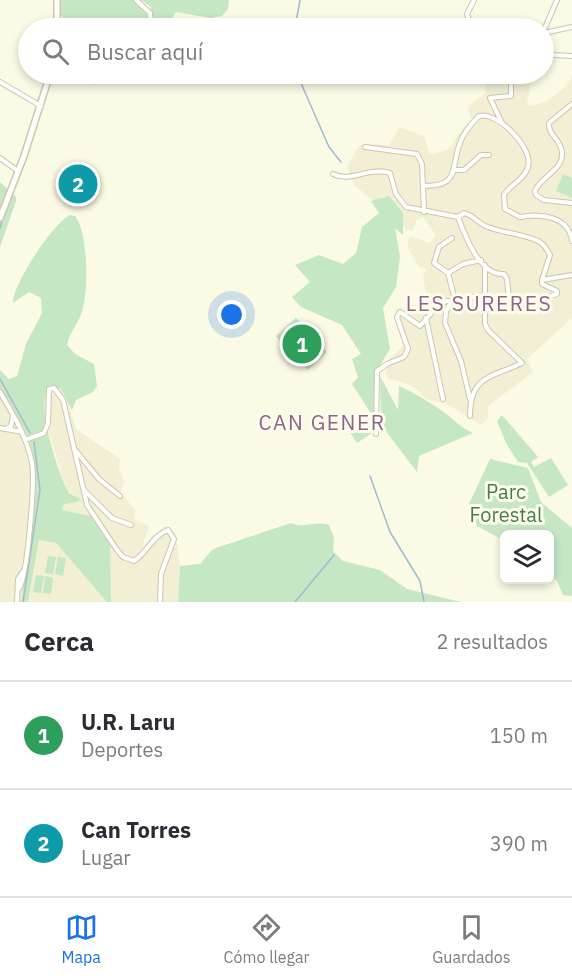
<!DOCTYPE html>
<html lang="es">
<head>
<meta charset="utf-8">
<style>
	:root { --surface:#fff; --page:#f2f2f3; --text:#2b2b33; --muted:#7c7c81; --line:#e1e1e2; --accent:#1a73e8 }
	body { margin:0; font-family:"IBM Plex Sans",sans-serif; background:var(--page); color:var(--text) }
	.controls { position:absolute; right:18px; bottom:18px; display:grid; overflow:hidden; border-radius:9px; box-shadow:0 3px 9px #0003 }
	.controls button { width:54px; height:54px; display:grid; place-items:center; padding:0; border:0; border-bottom:2px solid var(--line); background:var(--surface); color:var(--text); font:30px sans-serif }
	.you { position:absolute; left:232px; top:315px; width:21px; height:21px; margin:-15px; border:4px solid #fff; border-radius:50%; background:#1a73e8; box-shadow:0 0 0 9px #1a73e833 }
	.badge { display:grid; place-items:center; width:39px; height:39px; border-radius:50%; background:var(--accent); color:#fff; font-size:20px; font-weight:700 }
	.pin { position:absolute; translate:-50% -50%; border:3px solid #fff; box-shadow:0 2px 6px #0006 }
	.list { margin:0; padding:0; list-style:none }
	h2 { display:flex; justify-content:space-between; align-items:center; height:78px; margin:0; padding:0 24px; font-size:26px }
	h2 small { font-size:20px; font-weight:400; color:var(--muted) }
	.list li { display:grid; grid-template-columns:39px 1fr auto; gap:18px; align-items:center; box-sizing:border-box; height:108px; padding:0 24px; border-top:2px solid var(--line) }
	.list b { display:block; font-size:22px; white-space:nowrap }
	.list p { margin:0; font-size:20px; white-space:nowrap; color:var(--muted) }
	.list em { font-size:20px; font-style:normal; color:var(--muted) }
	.icon { flex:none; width:33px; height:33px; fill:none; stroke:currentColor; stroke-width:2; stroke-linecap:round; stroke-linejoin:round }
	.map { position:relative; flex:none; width:572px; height:602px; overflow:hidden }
	.search { position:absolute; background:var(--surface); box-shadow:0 3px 9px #0003; left:18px; right:18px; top:18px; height:66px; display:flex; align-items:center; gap:15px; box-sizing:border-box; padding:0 21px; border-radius:33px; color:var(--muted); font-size:22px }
	.sheet { height:294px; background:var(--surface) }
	nav { display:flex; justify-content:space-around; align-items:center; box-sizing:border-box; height:84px; border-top:2px solid var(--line); background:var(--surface); font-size:16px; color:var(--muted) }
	nav a { display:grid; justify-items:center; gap:3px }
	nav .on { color:var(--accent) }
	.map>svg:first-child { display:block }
	.residential { fill:#f2efd4 }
	.green { fill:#c5e7c4 }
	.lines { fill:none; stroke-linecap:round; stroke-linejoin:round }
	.stream { stroke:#a2b9d4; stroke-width:1.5 }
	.street-casing { stroke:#ccc6ac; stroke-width:6 }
	.secondary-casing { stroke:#cec7aa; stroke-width:8 }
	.street { stroke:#fff; stroke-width:4 }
	.secondary { stroke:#fff; stroke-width:5 }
	.labels { text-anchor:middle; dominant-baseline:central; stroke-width:6; stroke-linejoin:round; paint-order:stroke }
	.park-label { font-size:20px; fill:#487c4c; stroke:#fefdeb }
	.neighbourhood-label { font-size:21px; letter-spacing:1.5px; fill:#8e648c; stroke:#fefdeb }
</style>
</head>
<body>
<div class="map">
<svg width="572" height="602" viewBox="0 0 572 602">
	<rect width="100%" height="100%" fill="#fbfae5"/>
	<path class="residential" d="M489,74H532L527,104L530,106L548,101L566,86L572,77V318L527,359L533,372L488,406V418L481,425L447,404L426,399L417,389L403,382L389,379L386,374L389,359L404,345L395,318L396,309L405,310L420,302L426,293L423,276L427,269L419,267L408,249V240L410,236L430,243L436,235L423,217L417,220L413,230H406L402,223L354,185L347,167L359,146L364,144L389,145L400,127L424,136L429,153L435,154L449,149L462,129L472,120L468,110L470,105L486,93L485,83Z
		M52,385L61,389L66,397L76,429L120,459L119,470L124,481L121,493L135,510L134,519L149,526L142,547L164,526L170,528L176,535L180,566L178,602H111L110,544L91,516L62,510L64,504L81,499L66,490L46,422L44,395Z
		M0,388L27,434L33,453V501L21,602H0Z
		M39,540L56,543L107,602H28Z"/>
	<path class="green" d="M59,0H134L150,12L151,7L141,0H229L228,9L222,16L211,18L176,12L166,28H68L61,15Z
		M90,74H121L95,85Z
		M563,174L572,178V198L556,191Z
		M0,182L16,197V201L0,247Z
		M389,196L403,213V235L395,228L400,257L396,287L383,308L390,349C373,374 373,389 374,418L352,384L358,377L352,359L361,354L342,325L301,307L292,297L310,282L295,265L319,255L343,264L356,253L362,227L379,213L371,201Z
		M70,215L75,216C88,232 89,291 82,311C79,323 69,333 67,345L75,354L94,364L97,386L93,392L76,400L72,410L61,389L50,386C34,401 57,466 65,486L69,493L81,499L77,502L64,504L62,510L91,516L110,544L111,602H107L56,543L39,540L28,602H21L33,501V453L27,434L0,388V370L9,379L17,376L26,344L42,313L41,298L29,292L13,303C12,285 54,222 70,215Z
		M296,318L327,352L308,370L276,336Z
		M380,376L398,410L399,386C415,393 431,403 445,413C456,421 461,428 473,433L419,456L417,472L381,425Z
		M502,415L538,457L531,462L534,467L551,458L568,485L549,497L527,463L518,462L506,443L497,421Z
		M361,418L372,433L357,443L347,428Z
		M490,459L528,468L541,502L572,528V596L563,595L557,581L550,576V534H504V538L501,539L477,526L469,504Z
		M291,523C305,529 315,520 329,525L334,538L333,551L343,561L380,570L407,589L461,602H178L180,566L200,564L213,549Z
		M48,556L56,557L53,574L45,573Z
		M58,557L66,558L63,576L55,574Z
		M36,575L44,576L41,593L33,592Z
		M45,576L53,578L51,594L43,593Z"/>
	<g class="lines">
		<path class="stream" d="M54,28V20
			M295,28L300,0
			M297,74L329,147L341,162
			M0,228L3,217
			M0,379L30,433
			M370,476L390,532L420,581L424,602
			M23,602L40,490L34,442
			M295,602L334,555"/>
		<defs>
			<path id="street" d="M136,0L150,13L151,28
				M474,0L467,14L470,23H502L522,28
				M544,30L557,0
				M544,33L572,27
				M544,46L554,55L572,56
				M0,82L41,106
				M572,104L549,123C548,134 558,138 561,148C568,169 541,175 535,191L536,195L544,200L572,203
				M502,123L490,98L511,96V74
				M365,147L417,154L422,164L424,212
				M0,158L18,171
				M455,170H464L481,155H489
				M333,174C351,183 366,167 390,173L396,194L406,207L458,217L464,213C474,215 478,224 488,227C503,233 524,234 538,241C544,244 547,249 550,255L542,280L572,275
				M423,186C461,186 450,169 460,143C463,133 472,123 479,116C497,111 534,148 528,167C525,179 510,185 504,195L505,209L520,217C540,213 569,216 572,241
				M458,217C465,236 480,276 504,274L507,279L509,300L534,302L557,294V291L542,284V280
				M452,238L439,247L434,263L448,273L455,300
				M448,273L463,264L481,260
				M451,301L446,312L445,323L461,361L470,399
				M426,318L443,399
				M0,392C13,414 27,437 32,463C35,481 28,578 18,590
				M470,416C470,376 490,378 522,363L488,330L485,324V265
				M0,428L22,432
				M6,429L11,426L13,415
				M376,434L377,371L387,364L404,357L408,349L397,317L400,312L420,326L441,302L485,295
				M25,440L44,433L48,423L49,389L54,388L63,400L87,505L117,550L123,557L134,561C148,552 152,536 168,530L174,539L161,574L160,602
				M76,451L99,479L120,496
				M84,490L112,518L131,525
				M17,602L18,579L24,570"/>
			<path id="secondary" d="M57,28V0
				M0,218L24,156L50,74"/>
		</defs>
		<use href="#street" class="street-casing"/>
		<use href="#secondary" class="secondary-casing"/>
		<use href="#street" class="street"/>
		<use href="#secondary" class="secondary"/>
	</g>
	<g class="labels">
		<g class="park-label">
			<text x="506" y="491">Parc<tspan x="506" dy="23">Forestal</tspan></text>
		</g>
		<g class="neighbourhood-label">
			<text x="479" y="303">LES SURERES</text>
			<text x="322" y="422">CAN GENER</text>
		</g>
	</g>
</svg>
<div class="controls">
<button><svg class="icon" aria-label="layers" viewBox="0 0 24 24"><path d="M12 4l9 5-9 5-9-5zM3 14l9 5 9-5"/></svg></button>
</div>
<div class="you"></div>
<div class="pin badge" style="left:302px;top:344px;background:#2e9e5b">1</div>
<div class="pin badge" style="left:78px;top:184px;background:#0f9aa8">2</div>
<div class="search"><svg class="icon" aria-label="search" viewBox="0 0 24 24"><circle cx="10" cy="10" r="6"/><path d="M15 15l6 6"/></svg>Buscar aquí</div>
</div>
<section class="sheet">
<h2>Cerca<small>2 resultados</small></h2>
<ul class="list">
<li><span class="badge" style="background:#2e9e5b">1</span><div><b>U.R. Laru</b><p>Deportes</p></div><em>150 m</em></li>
<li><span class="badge" style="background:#0f9aa8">2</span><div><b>Can Torres</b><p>Lugar</p></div><em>390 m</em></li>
</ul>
</section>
<nav>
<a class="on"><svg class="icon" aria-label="map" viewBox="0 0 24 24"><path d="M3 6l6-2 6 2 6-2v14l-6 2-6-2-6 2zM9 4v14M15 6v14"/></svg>Mapa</a>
<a><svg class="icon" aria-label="directions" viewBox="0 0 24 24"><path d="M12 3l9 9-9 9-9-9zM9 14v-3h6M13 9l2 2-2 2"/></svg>Cómo llegar</a>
<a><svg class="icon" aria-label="saved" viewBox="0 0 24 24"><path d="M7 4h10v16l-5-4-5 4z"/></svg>Guardados</a>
</nav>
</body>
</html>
